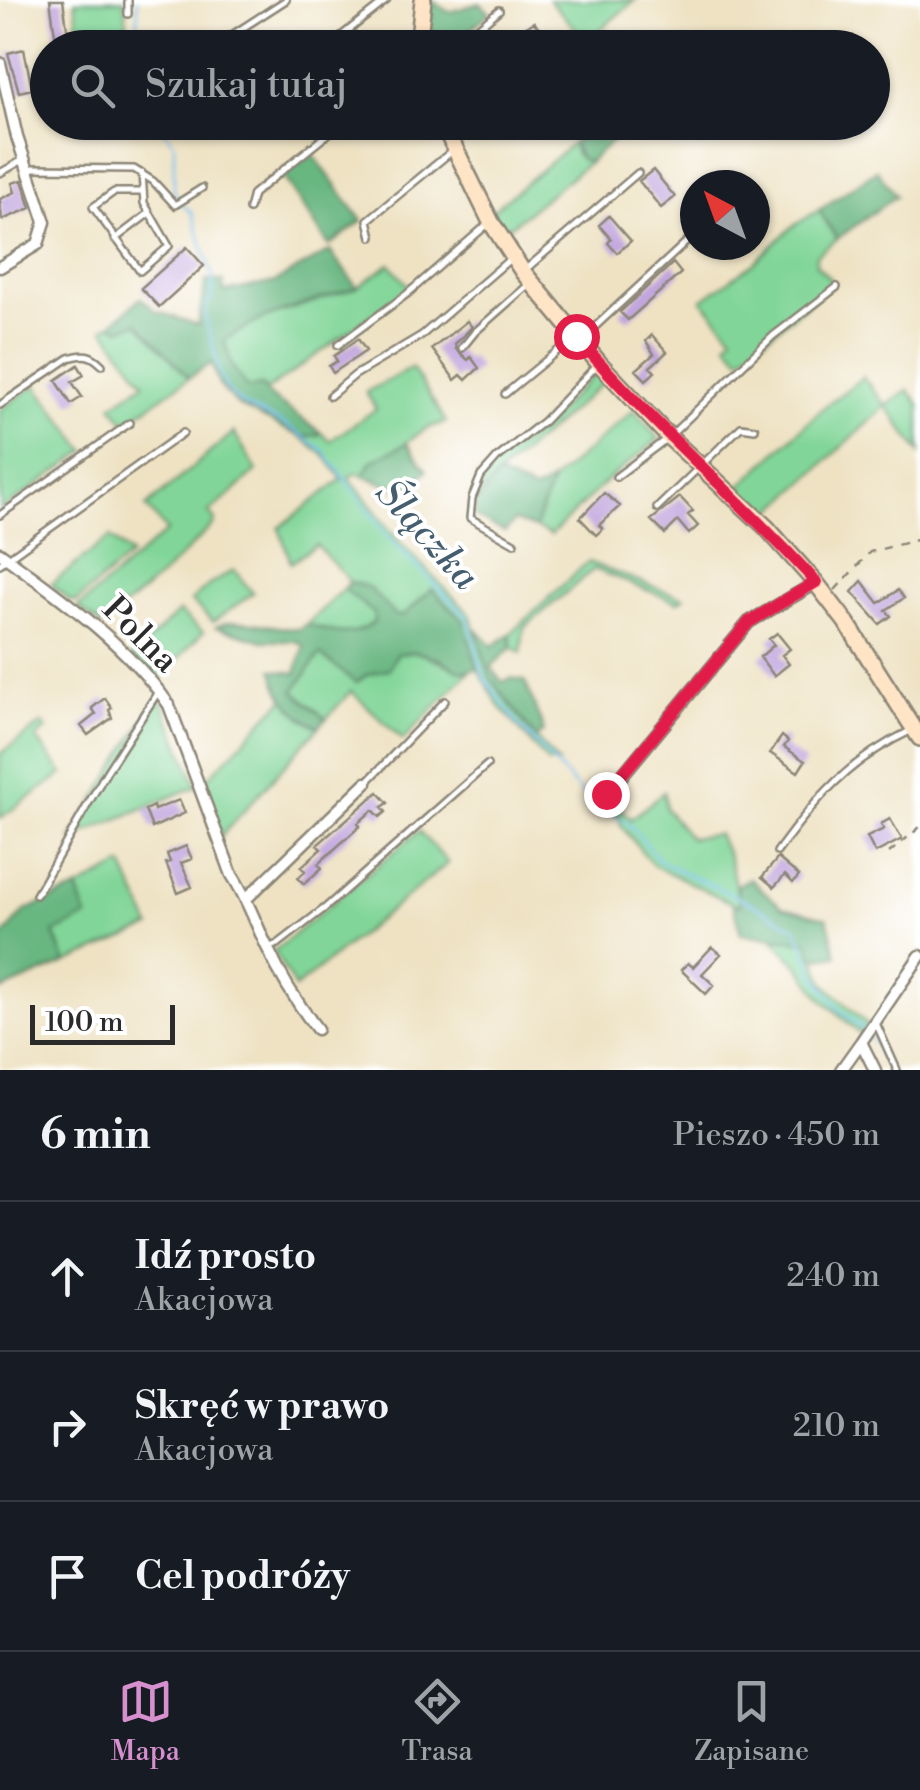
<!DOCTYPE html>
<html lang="pl">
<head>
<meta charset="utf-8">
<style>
	:root { --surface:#171b24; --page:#242831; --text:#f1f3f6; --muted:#9ea1a6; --line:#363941; --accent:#d690ce }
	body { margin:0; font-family:"Libre Bodoni",serif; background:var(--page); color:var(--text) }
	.compass { position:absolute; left:680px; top:170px; width:90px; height:90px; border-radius:50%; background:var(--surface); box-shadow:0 2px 8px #0004; rotate:319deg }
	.scale { position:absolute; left:30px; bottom:25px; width:145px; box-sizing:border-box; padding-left:10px; border:5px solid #2b2b2b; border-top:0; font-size:28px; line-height:35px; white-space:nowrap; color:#2b2b2b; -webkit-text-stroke:8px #fff; paint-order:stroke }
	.stop { position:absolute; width:30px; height:30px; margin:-22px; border:8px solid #e11d48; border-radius:50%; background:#fff }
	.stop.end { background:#e11d48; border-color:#fff; box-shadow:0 2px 10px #0008 }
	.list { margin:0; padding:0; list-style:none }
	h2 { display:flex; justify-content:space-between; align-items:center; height:130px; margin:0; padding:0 40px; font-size:42px }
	h2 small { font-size:32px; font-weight:400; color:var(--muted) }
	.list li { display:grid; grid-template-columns:65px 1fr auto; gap:30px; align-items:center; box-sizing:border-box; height:150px; padding:0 40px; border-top:2px solid var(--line) }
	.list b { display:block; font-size:38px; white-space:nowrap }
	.list p { margin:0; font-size:32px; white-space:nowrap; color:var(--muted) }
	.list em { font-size:32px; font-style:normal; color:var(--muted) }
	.icon { flex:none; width:55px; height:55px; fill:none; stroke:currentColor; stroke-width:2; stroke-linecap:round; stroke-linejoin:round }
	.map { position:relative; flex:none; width:920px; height:1070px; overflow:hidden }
	.search { position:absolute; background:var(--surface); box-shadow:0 2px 8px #0004; left:30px; right:30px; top:30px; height:110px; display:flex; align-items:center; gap:25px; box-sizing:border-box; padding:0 35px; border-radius:55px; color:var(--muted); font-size:38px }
	.sheet { height:580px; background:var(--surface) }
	nav { display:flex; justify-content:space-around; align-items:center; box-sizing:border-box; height:140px; border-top:2px solid var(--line); background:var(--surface); font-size:28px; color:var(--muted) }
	nav a { display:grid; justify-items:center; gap:5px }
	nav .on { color:var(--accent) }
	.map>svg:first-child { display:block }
	.green { fill:#81d598; stroke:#568062; stroke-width:2.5 }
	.forest { fill:#68b680; stroke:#4a7056; stroke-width:2.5 }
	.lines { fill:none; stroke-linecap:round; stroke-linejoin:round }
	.stream { stroke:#73beec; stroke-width:2.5 }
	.building { fill:#c1a5de }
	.lane-casing { stroke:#8c8677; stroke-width:10 }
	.street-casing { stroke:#8c8677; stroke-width:15 }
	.secondary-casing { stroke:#8c8677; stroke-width:20 }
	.path { stroke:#8c8677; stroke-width:2.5; stroke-dasharray:8 8; stroke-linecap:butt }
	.lane { stroke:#fff; stroke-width:5 }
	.street { stroke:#fff; stroke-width:10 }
	.secondary { stroke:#ffe4c6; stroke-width:15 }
	.route { stroke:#e11d48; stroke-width:12 }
	.labels { text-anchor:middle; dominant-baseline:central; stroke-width:8; stroke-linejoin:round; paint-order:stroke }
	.street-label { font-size:35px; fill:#2b2b2b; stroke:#fff }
	.water-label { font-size:38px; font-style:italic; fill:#445e6f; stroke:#fff }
</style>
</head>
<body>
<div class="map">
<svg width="920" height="1070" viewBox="0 0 920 1070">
	<rect width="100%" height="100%" fill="#fff"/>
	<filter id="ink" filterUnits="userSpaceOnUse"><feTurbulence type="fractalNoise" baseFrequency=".01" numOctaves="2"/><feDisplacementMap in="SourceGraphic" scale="20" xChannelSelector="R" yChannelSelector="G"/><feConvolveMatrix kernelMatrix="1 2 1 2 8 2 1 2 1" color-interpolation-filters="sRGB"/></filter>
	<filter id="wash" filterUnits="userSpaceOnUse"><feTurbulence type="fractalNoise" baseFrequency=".0048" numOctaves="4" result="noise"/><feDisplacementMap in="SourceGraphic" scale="40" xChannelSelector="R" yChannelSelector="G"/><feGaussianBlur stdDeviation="2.25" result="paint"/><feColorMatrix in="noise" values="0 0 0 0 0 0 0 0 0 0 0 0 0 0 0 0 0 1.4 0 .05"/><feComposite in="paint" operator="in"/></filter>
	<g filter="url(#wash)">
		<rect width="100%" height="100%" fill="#eee2c3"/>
		<path class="green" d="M75,0H124L130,47H80Z
			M549,0H635L587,41Z
			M573,143L575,153L589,162L503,232L492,211Z
			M819,210L837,239L816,255V264L834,283L741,358L727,343L733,336L702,300L755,262L792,227Z
			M390,264L410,288L266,391L262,386L248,389L232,366L224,340L264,318L357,287Z
			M138,323L189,378L125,423L112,405L145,383L104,329L111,324L120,329Z
			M412,368L446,422L427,428L390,454L372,461L363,476L357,473L349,477L396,538L470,614L490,678L527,728L558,763H548L498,704L478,669L463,620L432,589L403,616H395L368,587L350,582L316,545L291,563L279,528L342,479L326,457L301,437L318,435L319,431L330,441L376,409L366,392Z
			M598,370L606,380L498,475L475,504L488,471L546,423Z
			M863,377L886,406L908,390L920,405V453L886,406L764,519L735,491L823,408Z
			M36,385L86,451L0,511V410Z
			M634,410L659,439L605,482L551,535L535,528L552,481Z
			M234,432L257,471L209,513L215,520L214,524L160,577L105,623L101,625L78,608L167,531L146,507Z
			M110,537L131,555L76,602L70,601L51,584Z
			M588,562L684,598L677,602L594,569L524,628L521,653L512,647L510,634Z
			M234,570L253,593L213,622L191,601L209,585Z
			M343,589L374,613V622C353,640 330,632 307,624Z
			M179,612L203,632L161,677L153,679L131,657Z
			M416,652C433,657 455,671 469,672L403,740L351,691L326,719L294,691L320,654C341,674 360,677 388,669L397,654Z
			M286,697L304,720L319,727L221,836L203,783Z
			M162,701L197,786L72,838L155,702Z
			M42,724L47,729L36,738L63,774L0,818V754Z
			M664,792L666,809L690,838L718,834L729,858L740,907L653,865L622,827L611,797L631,819Z
			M419,831L448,863L295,988L274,951Z
			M123,865L151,927L66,963L54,932L87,917L77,889Z
			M784,937L809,942L824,983L868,1025L860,1034L821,998L800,967L774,940Z"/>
		<path class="forest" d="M431,0L449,12L480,3L490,13L448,47H429Z
			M598,123H632L589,162L580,159L573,143Z
			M313,154L362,221L329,246L282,175Z
			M877,170L896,196L837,239L819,210Z
			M330,251L357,287L264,318L224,340L232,366L247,388L262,386L270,396L319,431L318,435L301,437L239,406L220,386L211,363L189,378L138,323L120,329L111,324L141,298L156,311L198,325L206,281H223L224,292L275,282Z
			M407,443L427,471L416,480L419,488L415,495L363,476L372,461Z
			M498,475L534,491L552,481L535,528L514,521L505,532L475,517V504Z
			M350,582L368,587L395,615L403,616L432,589L463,620L478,669L460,671L440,659L416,652L397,654L389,669L367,675L356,683L320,654L294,691L326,719L319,727C296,717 277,695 273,670L296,673L304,646L296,641H263L216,627C237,614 275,630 300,629L306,624C330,632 353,640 374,622V613L343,589Z
			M475,627L493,646L510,634L512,647L491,667L502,682L513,678L525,681L544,731L536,738L490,678Z
			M750,879L782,907L827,918L837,956L813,958L808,942L741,934L733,905L740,906L737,885Z
			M77,889L87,917L54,933L66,963L0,991V940L26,910Z"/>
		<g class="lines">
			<path class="stream" d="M137,0L139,48
				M157,122L174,143V190L179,200
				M182,204L192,213L213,277L211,297L204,312L221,378L230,394L247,407L286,425L323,450L388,537L468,618L484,677L516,722L591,803L628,823L661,862L753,904L797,929L814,973L837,1007L863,1029
				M871,1037L889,1070"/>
		</g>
		<g id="blocks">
			<path class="building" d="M50,0H63L70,48H57Z
				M534,22L543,34L533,48H504L516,37L514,35Z
				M24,49L32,89L19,92L8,53Z
				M653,170L675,197L661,208L639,181Z
				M22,180L31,208L2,220L0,199L15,192L12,183Z
				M609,216L631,241L617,253L608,243L611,239L599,225Z
				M187,247L204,266L159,307L141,288Z
				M673,263L681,273L628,320L620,312Z
				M467,321L472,327L455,344L456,349L468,360L471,357L479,368L466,380L461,375L455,380L432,349Z
				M652,335L667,352L650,367L655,372L646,380L636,370L654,354L646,341Z
				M358,339L366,351L333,373L329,366L337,361L334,356Z
				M78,365L84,375L72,382L82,397L71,404L56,380Z
				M604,493L620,506L599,525L603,529L596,535L580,518Z
				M680,497L693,511L688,515L698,526L689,534L678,521L665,534L651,520Z
				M862,581L879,603L898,590L904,598L886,610L891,616L880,624L852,592Z
				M777,633L790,649L782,655L789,664L774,676L760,657L774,645L769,639Z
				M105,698L112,708L109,710L112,718L88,735L81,726L96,714L92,708Z
				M782,736L788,741L784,747L805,761L798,772L770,753Z
				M378,792L388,803L382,807L386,812L380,817L373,810L358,823L360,826L318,864L322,868L304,884L298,878L305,871L301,867L321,849L317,845Z
				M179,800L185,813L152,828L145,810L153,806L154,810Z
				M890,819L902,839L875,853L867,837L884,829L881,824Z
				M186,846L192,859L181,863L192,887L178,893L166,863L170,862L167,854Z
				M778,858L799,876L793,883L785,875L774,887L762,877Z
				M712,947L721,954L702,974L714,985L706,994L681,970L688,963L693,967Z"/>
		</g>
	</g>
	<g filter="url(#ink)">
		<use href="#blocks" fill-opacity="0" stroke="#8c8677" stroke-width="2.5"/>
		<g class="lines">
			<defs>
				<path id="lane" d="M128,0V14
					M196,48L221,42L286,0
					M326,48L387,0
					M454,48L499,10
					M30,168L134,169L153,181L175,205L202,188
					M0,173L23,160
					M142,192H114L93,207L140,271L169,246L144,203L142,173
					M249,209L253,194L343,122
					M372,237L368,220L452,151
					M115,239L148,214
					M526,269L638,173
					M584,337L695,234
					M338,345L407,294L488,224
					M462,348L475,332L528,285
					M505,394L572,339
					M330,396L355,375L422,335L510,259
					M0,405L69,358C84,353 91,354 102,365
					M616,477L669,437L773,336L837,287
					M657,508L741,427L755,429
					M0,515L130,423
					M514,543L470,518L472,498L481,476L497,458L544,421L598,364
					M0,564L183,433
					M367,782L445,701
					M777,852C816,798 849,760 910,731
					M36,895L107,771L158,692
					M267,948L278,944L325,908L487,765
					M876,1023L897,1070"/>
				<path id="street" d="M0,63L17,137L45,222L38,244L0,267
					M0,553C60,597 126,643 169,705L232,875C247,898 255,922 267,947C280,976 297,1003 317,1029
					M600,802L749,622L816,583
					M247,898L366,783
					M841,1070L861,1042
					M875,1070L861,1042L920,956"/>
				<path id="secondary" d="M418,48L423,0
					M442,122L491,222L523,272L599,363L669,437L766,527L816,583L846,622L920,738"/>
			</defs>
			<use href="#lane" class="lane-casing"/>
			<use href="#street" class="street-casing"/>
			<use href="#secondary" class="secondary-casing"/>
			<path class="path" d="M835,590L870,552L920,539
				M889,853L920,827"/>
			<use href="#lane" class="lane"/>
			<use href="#street" class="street"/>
			<use href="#secondary" class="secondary"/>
		</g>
	</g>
	<g class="lines" filter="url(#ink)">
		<path class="route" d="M576,336C651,424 739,498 816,582L749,622L606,794"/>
	</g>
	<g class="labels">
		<g class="street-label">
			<text transform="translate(140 635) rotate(45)">Polna</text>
		</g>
		<g class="water-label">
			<text transform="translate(427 535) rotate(48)">Ślączka</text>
		</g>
	</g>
</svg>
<svg class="compass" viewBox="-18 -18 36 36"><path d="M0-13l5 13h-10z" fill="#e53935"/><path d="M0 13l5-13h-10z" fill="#9ea1a6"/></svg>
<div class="scale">100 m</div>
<div class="stop" style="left:576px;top:336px"></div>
<div class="stop end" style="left:606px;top:794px"></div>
<div class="search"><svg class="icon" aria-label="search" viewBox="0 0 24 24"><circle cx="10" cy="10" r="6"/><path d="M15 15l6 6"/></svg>Szukaj tutaj</div>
</div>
<section class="sheet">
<h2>6 min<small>Pieszo · 450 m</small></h2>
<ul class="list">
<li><svg class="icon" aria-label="ahead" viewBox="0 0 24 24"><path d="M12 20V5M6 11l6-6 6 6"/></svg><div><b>Idź prosto</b><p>Akacjowa</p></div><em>240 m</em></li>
<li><svg class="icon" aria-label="right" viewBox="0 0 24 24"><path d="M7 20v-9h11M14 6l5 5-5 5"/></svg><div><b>Skręć w prawo</b><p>Akacjowa</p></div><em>210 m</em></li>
<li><svg class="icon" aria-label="arrive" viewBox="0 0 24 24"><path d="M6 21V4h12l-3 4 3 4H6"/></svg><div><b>Cel podróży</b></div></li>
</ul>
</section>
<nav>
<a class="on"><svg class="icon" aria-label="map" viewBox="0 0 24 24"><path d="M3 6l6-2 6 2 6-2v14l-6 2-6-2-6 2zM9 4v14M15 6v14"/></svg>Mapa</a>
<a><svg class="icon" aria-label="directions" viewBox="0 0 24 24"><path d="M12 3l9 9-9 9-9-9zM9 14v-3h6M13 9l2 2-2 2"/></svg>Trasa</a>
<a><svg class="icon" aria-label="saved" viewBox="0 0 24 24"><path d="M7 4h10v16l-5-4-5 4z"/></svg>Zapisane</a>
</nav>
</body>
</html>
